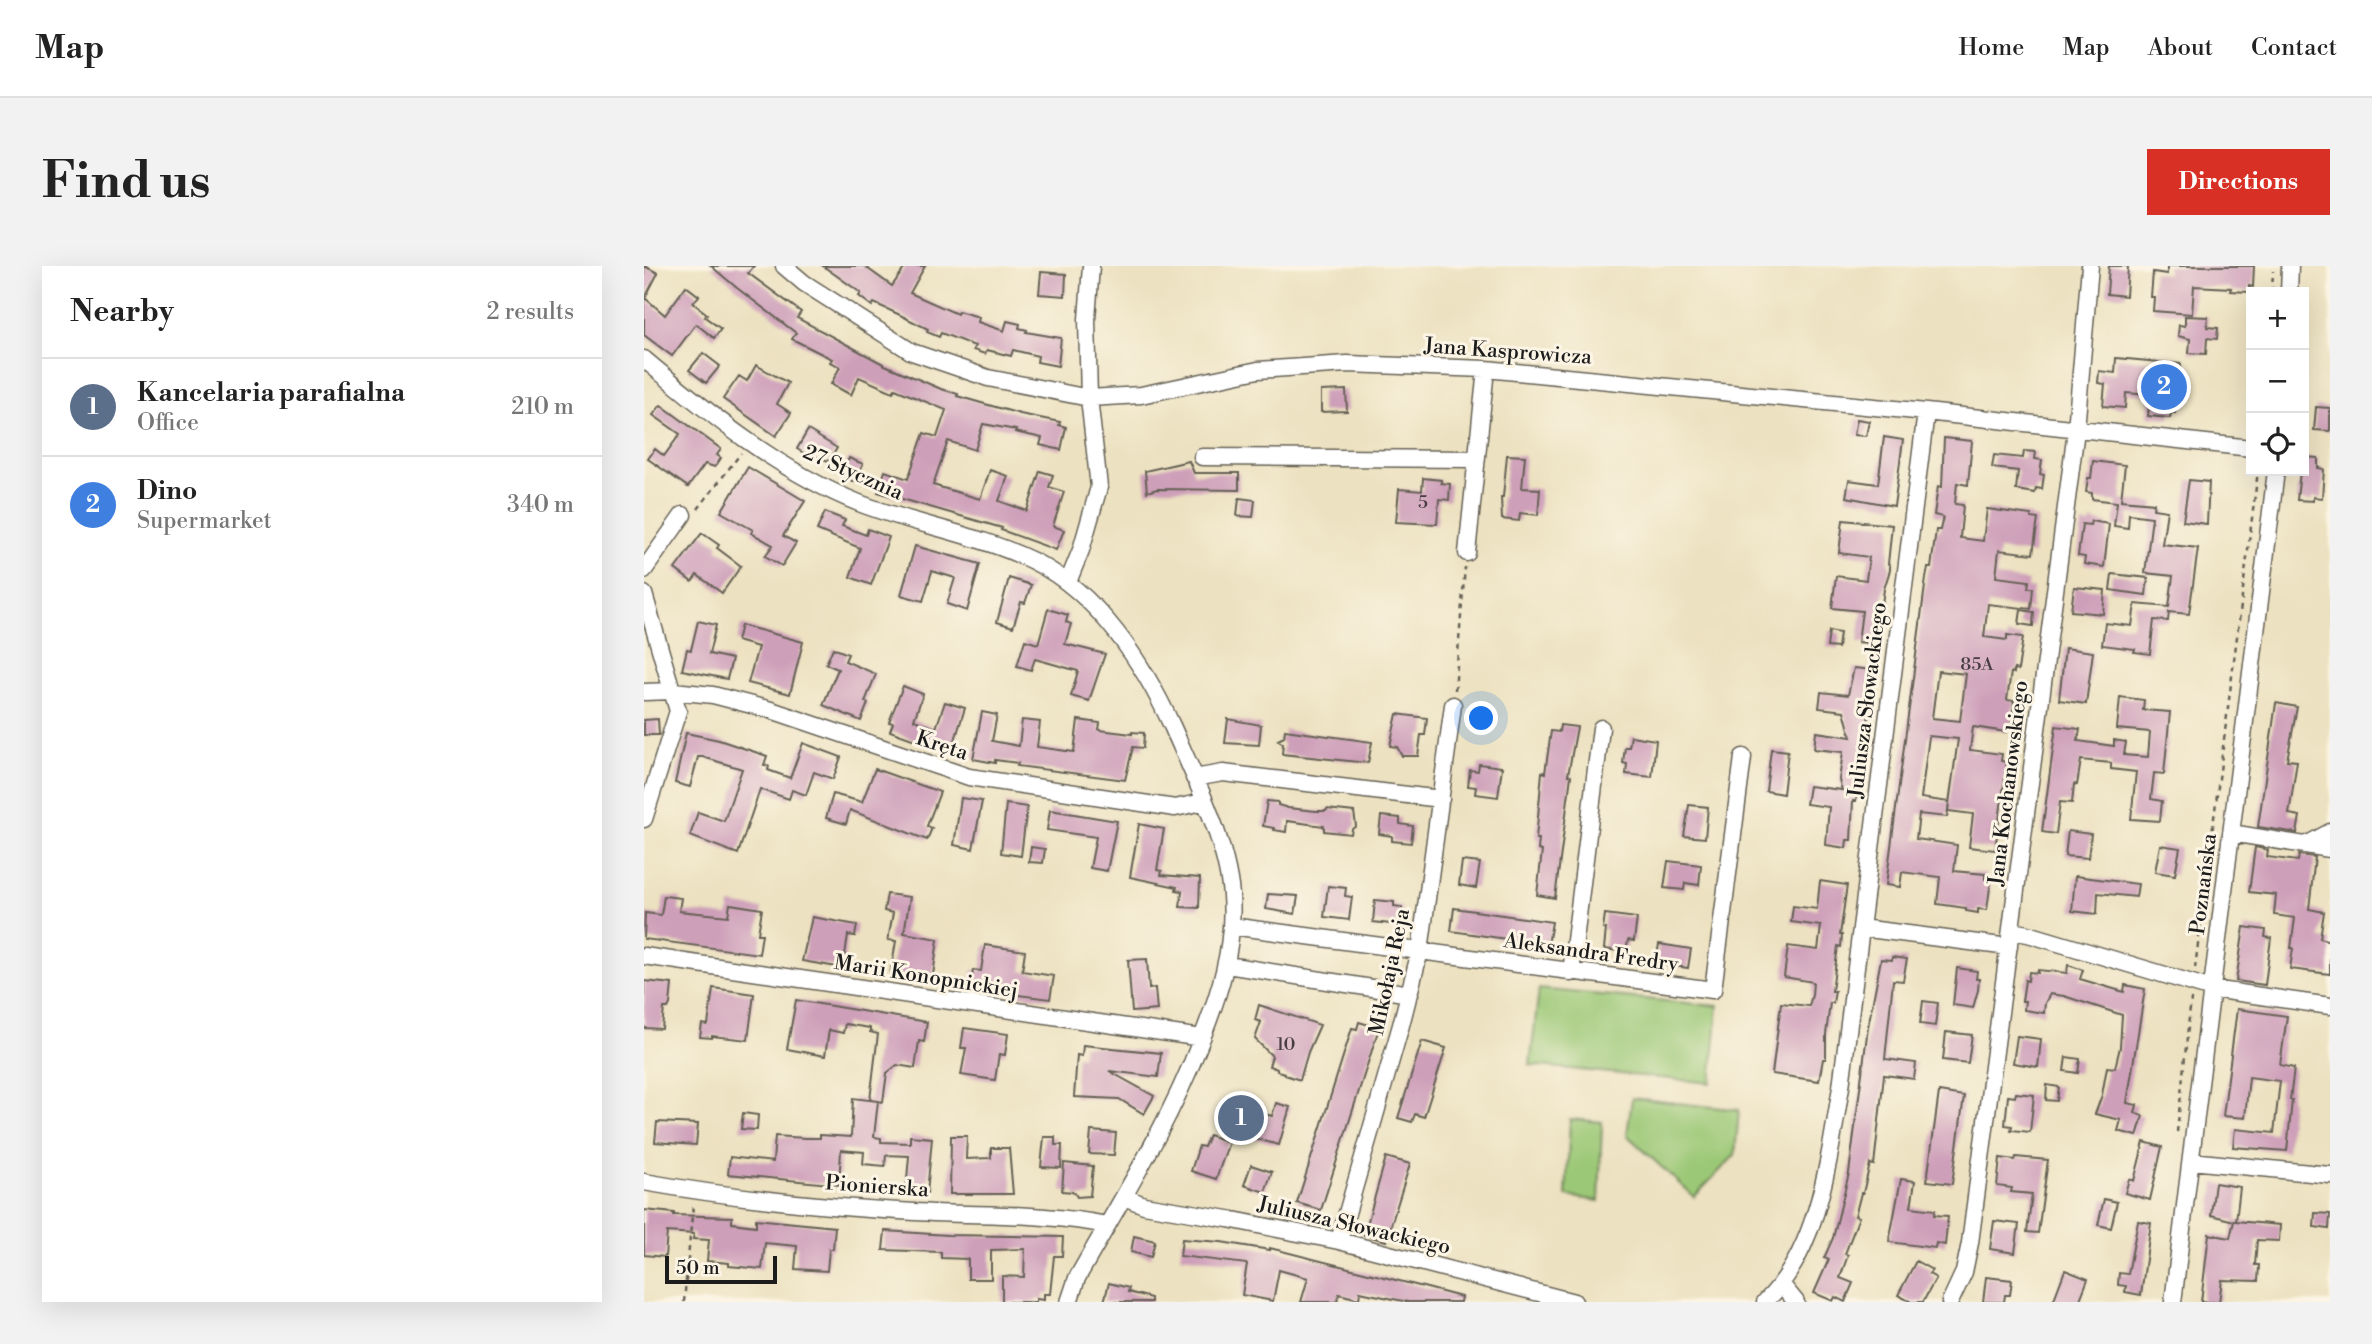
<!DOCTYPE html>
<html lang="en">
<head>
<meta charset="utf-8">
<style>
	:root { --surface:#fff; --page:#f2f2f2; --text:#222; --muted:#767676; --line:#e0e0e0; --accent:#d93025 }
	body { margin:0; font-family:"Libre Bodoni",serif; background:var(--page); color:var(--text) }
	.controls { position:absolute; right:21px; top:21px; display:grid; overflow:hidden; border-radius:0px; box-shadow:0 7px 28px #0002 }
	.controls button { width:63px; height:63px; display:grid; place-items:center; padding:0; border:0; border-bottom:2px solid var(--line); background:var(--surface); color:var(--text); font:35px sans-serif }
	.scale { position:absolute; left:21px; bottom:18px; width:112px; box-sizing:border-box; padding-left:7px; border:4px solid #1c1c1c; border-top:0; font-size:19px; line-height:24px; white-space:nowrap; color:#1c1c1c; -webkit-text-stroke:5px #fcf5e5; paint-order:stroke }
	.you { position:absolute; left:838px; top:453px; width:24px; height:24px; margin:-18px; border:5px solid #fff; border-radius:50%; background:#1a73e8; box-shadow:0 0 0 10px #1a73e833 }
	.badge { display:grid; place-items:center; width:46px; height:46px; border-radius:50%; background:var(--accent); color:#fff; font-size:23px; font-weight:700 }
	.pin { position:absolute; translate:-50% -50%; border:4px solid #fff; box-shadow:0 2px 7px #0006 }
	.list { margin:0; padding:0; list-style:none }
	h2 { display:flex; justify-content:space-between; align-items:center; height:91px; margin:0; padding:0 28px; font-size:30px }
	h2 small { font-size:23px; font-weight:400; color:var(--muted) }
	.list li { display:grid; grid-template-columns:46px 1fr auto; gap:21px; align-items:center; box-sizing:border-box; height:98px; padding:0 28px; border-top:2px solid var(--line) }
	.list b { display:block; font-size:26px; white-space:nowrap }
	.list p { margin:0; font-size:23px; white-space:nowrap; color:var(--muted) }
	.list em { font-size:23px; font-style:normal; color:var(--muted) }
	.icon { flex:none; width:38px; height:38px; fill:none; stroke:currentColor; stroke-width:2; stroke-linecap:round; stroke-linejoin:round }
	.map { position:relative; flex:none; width:1686px; height:1036px; overflow:hidden; border-radius:0px }
	header { display:flex; align-items:center; gap:42px; box-sizing:border-box; height:98px; padding:0 35px; background:var(--surface); border-bottom:2px solid var(--line) }
	header strong { font-size:33px }
	nav { display:flex; gap:38px; margin-inline-start:auto; font-size:24px }
	.intro { display:flex; align-items:center; justify-content:space-between; box-sizing:border-box; height:168px; padding:0 42px }
	h1 { margin:0; font-size:49px }
	.button { padding:18px 32px; border-radius:0px; background:var(--accent); color:#fff; font-size:24px; font-weight:700 }
	main { display:flex; gap:42px; padding:0 42px }
	aside { flex:1; background:var(--surface); border-radius:0px; box-shadow:0 7px 28px #0002 }
	.map>svg:first-child { display:block }
	.green { fill:#9bc876; stroke:#5c7249; stroke-width:2 }
	.building { fill:#ce9fb9; fill-rule:evenodd }
	.lines { fill:none; stroke-linecap:round; stroke-linejoin:round }
	.minor-casing { stroke:#656155; stroke-width:19 }
	.path { stroke:#656155; stroke-width:2.5; stroke-dasharray:5 5; stroke-linecap:butt }
	.minor { stroke:#fff; stroke-width:16 }
	.labels { text-anchor:middle; dominant-baseline:central; stroke-width:6; stroke-linejoin:round; paint-order:stroke }
	.number-label { font-size:18px; fill:#483d43 }
	.street-label { font-size:21px; fill:#1c1c1c; stroke:#fcf5e5 }
</style>
</head>
<body>
<header>
<strong>Map</strong>
<nav><a>Home</a><a>Map</a><a>About</a><a>Contact</a></nav>
</header>
<div class="intro"><h1>Find us</h1><a class="button">Directions</a></div>
<main>
<aside>
<h2>Nearby<small>2 results</small></h2>
<ul class="list">
<li><span class="badge" style="background:#5c6f8a">1</span><div><b>Kancelaria parafialna</b><p>Office</p></div><em>210 m</em></li>
<li><span class="badge" style="background:#3f7fe0">2</span><div><b>Dino</b><p>Supermarket</p></div><em>340 m</em></li>
</ul>
</aside>
<div class="map">
<svg width="1686" height="1036" viewBox="0 0 1686 1036">
	<rect width="100%" height="100%" fill="#fcf5e5"/>
	<filter id="ink" filterUnits="userSpaceOnUse"><feTurbulence type="fractalNoise" baseFrequency=".0143" numOctaves="2"/><feDisplacementMap in="SourceGraphic" scale="14" xChannelSelector="R" yChannelSelector="G"/><feConvolveMatrix kernelMatrix="1 2 1 2 8 2 1 2 1" color-interpolation-filters="sRGB"/></filter>
	<filter id="wash" filterUnits="userSpaceOnUse"><feTurbulence type="fractalNoise" baseFrequency=".00686" numOctaves="4" result="noise"/><feDisplacementMap in="SourceGraphic" scale="28" xChannelSelector="R" yChannelSelector="G"/><feGaussianBlur stdDeviation="1.57" result="paint"/><feColorMatrix in="noise" values="0 0 0 0 0 0 0 0 0 0 0 0 0 0 0 0 0 1.4 0 .05"/><feComposite in="paint" operator="in"/></filter>
	<g filter="url(#wash)">
		<rect width="100%" height="100%" fill="#ece1c0"/>
		<path class="green" d="M895,723L1074,740L1067,817L886,799Z
			M988,832L1095,844L1091,889L1050,931L983,869Z
			M926,853L958,856L955,935L922,930Z"/>
		<g id="blocks">
			<path class="building" d="M0,0L14,7L1,32L21,49L42,20L55,30L49,37L63,48L61,51L77,63L70,72L52,58L28,90L0,69Z
				M67,0H110L104,7L157,46L153,52L241,99L297,123L314,128L313,130L376,148L416,156L415,159L422,161L417,184L396,179L398,172L371,166L372,164L339,158L331,184L304,175L289,219L336,233L346,204L364,210L355,235L383,245L396,205L409,209L405,221L420,226L409,260L420,264L412,284L357,264L358,262L234,226L241,205L264,213L280,167L293,171L302,144L251,123L249,126L215,111L207,129L187,118L196,101L186,96L188,93L148,73L152,67L93,22Z
				M179,0H220L248,20L262,0H281L266,27L313,48L314,45L335,51L334,56L360,65L363,55L376,58L375,62L383,64L382,66L417,72L414,100L393,96L394,90L369,84L367,90L343,84L341,88L329,84L331,80L297,67L295,71L283,66L284,63L254,48L230,37L228,40L215,30L217,27Z
				M1465,0H1484L1482,30L1463,28Z
				M1523,0H1610L1609,21L1605,20V26L1586,25L1587,22L1550,20L1548,48L1509,45L1510,31H1507L1509,6L1523,8Z
				M397,6L422,8L421,30L395,28Z
				M1541,50L1564,51L1563,61L1574,62L1573,73L1563,72L1562,88L1545,87L1546,73L1534,70L1535,59L1541,60Z
				M59,87L76,100L62,117L45,104Z
				M1472,92L1537,98L1531,147H1527L1526,152L1504,150L1506,129L1482,127L1481,142L1459,140L1461,118L1454,117L1455,105L1471,107Z
				M112,99L144,117L133,138L147,147L132,170L79,133L95,110L103,115Z
				M702,124L703,145L677,146V125Z
				M17,139L77,183L73,189L77,192L71,201L61,198L44,221L4,193L11,183L20,190L36,168L9,149Z
				M1672,141L1686,142V165L1670,164Z
				M1213,153L1225,155L1222,170L1210,169Z
				M164,164L193,182L185,195L173,191L171,194L153,183Z
				M1240,171L1259,174L1250,240L1202,231L1205,214L1234,218Z
				M1300,172L1328,175L1324,219L1313,217L1311,238L1319,239L1316,272L1339,275L1343,243L1387,249V252L1394,253L1389,288L1355,284L1352,311L1385,315L1384,322H1389L1387,343L1344,338L1340,371L1363,374V369L1379,371L1374,404L1370,403V407L1367,406L1363,434L1370,435L1367,463L1362,462V466L1329,461L1326,484L1358,488L1357,495L1363,496L1351,584L1325,581L1329,548L1304,545L1314,473L1285,470L1277,532L1305,536L1303,551L1275,548L1272,573L1313,579L1310,605L1341,608V613L1347,614L1343,644L1334,643V647L1322,645V642L1293,638L1296,611L1258,606L1256,621L1242,619L1282,312L1284,302H1287L1292,264H1296L1299,251L1290,249L1294,220L1298,221ZM1294,405L1322,408L1316,455L1288,452Z
				M1380,185L1392,186L1391,193L1398,194L1396,208L1400,209L1398,223L1392,222L1391,227L1372,224L1374,205L1348,202L1350,189L1379,192Z
				M863,189L881,190L878,222L896,223L894,249L876,247L875,255L858,253L857,231H859Z
				M1660,191L1674,192V202L1680,203L1678,232L1669,231V235L1653,234L1656,205H1660Z
				M205,192L219,198L211,216L197,210Z
				M545,195L550,207H595V224L513,223L503,226L501,205Z
				M1449,195L1481,199L1477,234L1510,237L1509,243L1523,245L1518,278L1554,282L1545,348L1525,346L1524,355L1510,354L1506,388L1490,386L1491,383L1458,379L1461,357L1488,360L1491,338L1525,341L1529,310L1501,307L1508,251L1485,248L1484,262L1470,260L1473,236L1448,233V227L1442,226L1444,212H1447Z
				M104,201L161,235L139,270L152,277L138,300L121,290L129,279L107,267L109,264L77,246Z
				M779,212L797,214V217L806,218L805,234L795,233L793,258L752,256L755,223L778,225Z
				M1545,214L1565,216L1563,258L1539,255Z
				M595,232L611,234L609,251L593,250Z
				M181,246L201,254L198,260L222,269L224,263L245,271L227,319L206,311L216,282L173,264Z
				M1199,254L1248,259L1244,298L1246,299V304L1240,323L1236,353L1239,354L1238,365H1235L1233,378L1214,376L1218,345L1188,342L1192,310L1222,314L1225,291L1195,287Z
				M1447,255L1465,258L1460,301L1440,298L1441,291L1434,290L1438,258L1446,259Z
				M58,267L75,279L73,282L97,300L78,327L53,309L48,316L31,303Z
				M271,280L336,298L323,345L303,338L311,312L288,305L279,335L257,329Z
				M1468,308L1504,312L1502,329L1466,324Z
				M365,312L387,319L381,337L377,336L369,361L353,356Z
				M1430,321L1461,324L1459,348L1427,345Z
				M404,343L424,349L422,356L427,358L421,378L461,388L445,435L427,430L434,405L391,393L387,404L373,400L381,374L394,378Z
				M1377,344L1390,346L1389,360L1375,358Z
				M54,355L72,359L65,388L88,393L83,413L38,404L43,383L47,384Z
				M97,359L159,376L146,428L104,417L114,381L93,375Z
				M1185,365L1196,367L1194,382L1183,381Z
				M189,382L204,388L201,395L232,408L221,436L224,437L217,455L179,439L194,403L182,398Z
				M1421,382L1449,386L1442,438L1415,434Z
				M1210,402L1228,404L1223,441H1226L1224,455H1227L1225,467H1222L1219,480L1215,510H1218L1217,523L1214,522L1212,535H1209L1207,574H1203L1202,582L1182,579L1185,541L1162,538L1165,520L1198,524L1195,514L1199,486L1170,483L1172,466L1207,471L1200,445L1175,442L1177,426L1204,429Z
				M259,420L279,428L270,454L292,462L301,436L321,442L307,487L246,465L249,457L245,456Z
				M1476,431L1500,434L1499,444L1526,446L1520,508L1510,507L1507,533L1518,535L1516,555L1487,553L1492,506L1467,503V497L1437,494L1433,519L1430,518L1428,537L1416,536L1412,568L1398,566L1412,460L1436,463L1434,475L1470,480V474L1482,476L1480,489L1504,491L1506,466L1473,463Z
				M1632,437L1653,441L1643,494L1653,495L1645,548L1656,550L1653,567L1614,561Z
				M338,446L353,449L348,475L375,480L378,454L396,456L393,481L430,486L434,454L456,457L455,464L488,468V466L500,467L499,482L489,481L481,514L373,500L374,497L351,494V497L329,493Z
				M753,448L783,452L781,469H777L774,490H758L753,481L746,480Z
				M14,453L15,469H0V454Z
				M584,453L617,459L615,479L581,477Z
				M916,459L933,461L924,509L927,510L911,632L893,629L898,585L894,584L895,573H892L898,506L901,507L907,465L915,466Z
				M641,464L728,476L724,497L638,488L639,478L634,474L640,471Z
				M42,467L75,474L123,490L120,499L125,500L124,504L146,512L159,477L197,491L189,513L170,506L162,529L148,524L145,533L116,523L94,588L46,570L54,546L80,555L98,503L59,491H54L46,521L31,517Z
				M987,470L1012,474L1008,511L982,508L983,498L979,497L981,481H985Z
				M1127,483L1144,485L1139,528L1122,525Z
				M835,498L858,501L854,531L831,528L832,521L824,520L826,504L834,505Z
				M231,503L296,526L283,560L288,562L283,574L206,544L202,558L182,552L189,528L218,536Z
				M317,532L338,535L329,583L310,579Z
				M623,535L634,536V539L644,542L672,545H682L683,543L710,546L712,560L708,563L707,568L680,565V560L643,555L642,566L630,564V562L619,560Z
				M362,538L383,541L377,590L357,587Z
				M1045,539L1064,541L1061,572L1040,570Z
				M406,544L473,555L463,605L446,602L452,571L403,564Z
				M737,550L756,552V558L769,560L767,577L748,575V570L735,568Z
				M495,558L520,563L513,604L518,605L517,609L556,612L555,642L536,641L538,625L532,624L533,621L486,611Z
				M1424,565L1447,568L1444,592L1421,590Z
				M1516,579L1536,582L1531,609L1511,606Z
				M387,581L401,583L399,597L385,596Z
				M1611,581L1624,584L1623,591L1654,595L1655,589L1671,591L1665,643L1680,646L1676,672L1686,675V708L1646,703L1649,682H1647L1651,652L1630,649L1632,629L1605,626Z
				M818,595L836,597L832,622L815,619Z
				M1024,595L1057,599L1055,619L1041,617L1040,624L1020,622Z
				M1431,610L1494,618L1492,631L1454,627L1453,648L1428,645Z
				M1176,615L1203,619L1196,669H1198L1197,681L1194,680L1188,725H1191L1189,737H1186L1182,768V793H1179L1175,815L1128,808L1137,737L1165,740L1168,729L1169,716L1140,711L1144,680L1174,684L1177,660L1147,656L1149,640L1173,643Z
				M684,620L702,622L701,630L708,631L705,654L680,651Z
				M243,628L266,631L260,667L294,673L288,717L246,710L252,675L244,674L249,647L240,645Z
				M624,628L654,630L651,648L622,643Z
				M20,630L37,632L35,645L84,650L86,638L118,643L114,668H118L115,688L0,673L1,647L17,649Z
				M731,634L750,636V640L758,641L756,659L729,656Z
				M810,642L908,656L904,679L807,665Z
				M961,648L993,652L990,675L984,674L982,686L960,683L962,663H959Z
				M168,651L213,659L211,670L204,669L199,702L158,695Z
				M1600,661L1622,664L1621,671L1627,672L1621,719L1592,715Z
				M1015,678L1047,683L1044,702L1012,697Z
				M341,679L381,685L378,705L410,710L406,733L326,723L329,704L337,705Z
				M1248,691L1263,693L1259,715L1249,714L1241,793L1272,797L1270,813L1240,809L1230,899L1226,898L1219,927H1217L1211,950L1215,951L1201,988L1204,989L1196,1012L1209,1017L1201,1036L1191,1031L1189,1035L1170,1027L1185,993L1180,992L1189,972L1205,907L1224,761L1237,693L1248,694Z
				M503,693L505,723L511,722L513,744L488,746L484,694Z
				M1424,699L1439,704L1436,713L1480,726L1481,719L1501,723L1483,837L1493,839L1491,847L1499,850L1493,870L1474,865L1477,854L1451,848L1458,829L1463,801L1471,802L1476,781L1478,749L1420,730L1406,728L1401,737L1400,747L1380,744L1381,735H1378L1381,714L1384,715L1385,706L1394,707V704L1423,707Z
				M1313,702L1333,705L1332,713H1335L1334,724L1329,742L1309,739Z
				M0,715L28,718L26,738L24,742H20L18,763L0,762Z
				M69,722L110,728L104,774L68,770V772L56,771L58,758L64,759Z
				M152,734L283,756L280,776L275,775L271,802L253,799L243,807L239,836L234,835L230,871L237,872V876L266,877V870L288,872L283,927L262,925L265,890L242,889L241,900L219,898L220,886L197,884L195,919L84,908L86,891L129,896L131,870L162,872H176V869L207,871L209,832L234,835L226,834L234,768L226,766V762L201,758L199,767L185,764L181,790L143,783Z
				M1279,735L1294,737L1291,760L1276,758Z
				M615,739L676,759L664,786L656,814L641,809V807L633,805V803L625,800L628,790L611,773L617,756L611,754Z
				M1593,743L1643,750L1636,799L1650,802L1646,834H1648L1643,885L1589,881L1591,863L1630,867L1636,815L1605,811L1601,852L1579,850Z
				M715,756L735,762L677,944L653,937L708,762L713,763Z
				M320,762L364,768L361,789L355,788L351,814L317,809L322,782H317Z
				M1302,766L1328,769L1324,797L1299,794Z
				M1373,770L1397,773L1394,801L1369,797Z
				M778,775L802,782L780,851L771,848L768,856L754,852Z
				M439,779L517,787L514,811L465,805L510,830L500,848L475,833L430,831L433,789L438,790Z
				M1422,791L1436,793L1434,807L1420,805Z
				M1403,819L1415,821L1413,835L1402,834Z
				M1295,826L1320,830L1308,918L1283,915Z
				M1372,827L1390,829L1386,866L1367,864L1368,860L1361,859L1364,830L1371,831Z
				M632,837L646,841L635,879L582,865L589,839L628,850Z
				M99,847L114,849L113,864L97,863Z
				M13,856L54,858L52,879L11,876Z
				M447,865L472,867L470,889L445,888Z
				M565,869L585,876L572,913L547,905L555,880L560,881Z
				M307,870H323L322,893L347,892V882H365L369,928H306Z
				M400,871H411V879H418L417,902L397,901Z
				M1500,876L1518,881L1506,934L1481,927L1485,913L1490,915Z
				M742,891L766,898L742,975L720,969Z
				M1372,891L1404,894L1394,967L1383,966L1388,928L1367,926L1368,922L1353,920L1356,892L1371,894Z
				M420,897L449,900L446,930L433,931L430,926L418,925Z
				M607,899L628,906L621,926L600,919Z
				M1257,913L1271,915L1267,941L1291,944L1290,949L1304,950L1301,979L1292,977L1291,982L1245,976Z
				M1571,917L1596,921L1592,955L1636,959L1635,975L1613,974L1611,999H1615L1614,1015L1578,1014L1575,1036H1557L1565,968L1586,972L1590,955L1567,949Z
				M1460,933L1473,936L1467,962L1454,959Z
				M0,944L30,947V949L88,951V957L112,960V953L191,961L189,983H185L183,1005L151,1003L153,980L121,977L118,1003L85,1000V997L63,995L65,974L49,973L50,968L23,966L21,991L0,989Z
				M1671,947L1686,948L1685,963L1670,961Z
				M1350,955L1375,958L1371,987L1346,983Z
				M1494,955L1507,957L1497,1029L1481,1026L1482,1020L1474,1019L1475,1007L1484,1008Z
				M241,965L304,969L419,971L418,990H410L406,1028H400V1034L392,1033V1036H358V1010L380,1011L381,983L347,984V1013H324V993L297,992V986L239,984Z
				M490,970L511,975L507,991L487,986Z
				M538,973L577,976L626,984V982L787,1023L817,1031L816,1036H764L716,1026L715,1033L695,1028L693,1036H657L664,1012L635,1004L629,1035L598,1029L603,998L536,990Z
				M1272,995L1288,1004L1285,1008L1292,1012L1279,1036H1267L1254,1029Z
				M1421,1004L1444,1013L1435,1036H1409Z
				M1342,1011L1368,1014L1366,1029H1361L1360,1036H1339Z
				M465,1017L485,1022L484,1026L507,1032V1036H460Z"/>
		</g>
	</g>
	<g filter="url(#ink)">
		<use href="#blocks" fill-opacity="0" stroke="#656155" stroke-width="2"/>
		<g class="lines">
			<defs>
				<path id="minor" d="M140,0L160,17L268,86L344,112L445,132L497,129L614,104L703,98L842,103L1282,146
					M1645,26L1646,0
					M0,93C66,148 134,205 215,237C271,259 334,268 389,295C454,327 500,398 529,462C551,512 582,574 587,629C591,682 575,729 556,777C524,860 477,934 433,1012L425,1036
					M558,191L832,193
					M823,287L842,103
					M0,304L39,249
					M424,316L437,284L455,221L445,132L443,53L447,0
					M0,328L34,445L0,553
					M0,426L29,425L69,429L127,444L325,511L531,542L559,536
					M550,512L579,507L797,533
					M1587,567L1686,583
					M1662,579L1686,566
					M587,660L1069,724L1099,491
					M1217,662L1365,681
					M1367,665L1384,668L1568,723L1686,740
					M0,690L558,772
					M583,699L766,728
					M927,707L957,462
					M1547,895L1686,909
					M0,916C90,932 180,941 271,946C336,950 399,946 463,959
					M480,931L500,939L584,953L695,975L930,1036
					M695,975L757,759L776,685L809,439
					M1138,1019L1152,1036
					M1121,1036C1175,984 1185,892 1197,821L1282,146L1607,182
					M1306,1036L1320,1006L1326,977L1432,164L1446,0
					M1529,1036L1632,205"/>
			</defs>
			<use href="#minor" class="minor-casing"/>
			<path class="path" d="M1628,26L1629,5
				M54,243L97,187
				M811,424L821,301
				M1551,702L1614,205
				M1533,866L1547,733
				M40,1036L49,939"/>
			<use href="#minor" class="minor"/>
		</g>
	</g>
	<g class="labels">
		<g class="number-label">
			<text x="779" y="236">5</text>
			<text x="1333" y="398">85A</text>
			<text x="642" y="778">10</text>
		</g>
		<g class="street-label">
			<text transform="translate(864 86) rotate(4)">Jana Kasprowicza</text>
			<text transform="translate(209 207) rotate(24)">27 Stycznia</text>
			<text transform="translate(1224 434) rotate(-83)">Juliusza Słowackiego</text>
			<text transform="translate(298 480) rotate(18)">Kręta</text>
			<text transform="translate(1365 517) rotate(-83)">Jana Kochanowskiego</text>
			<text transform="translate(1560 618) rotate(-83)">Poznańska</text>
			<text transform="translate(947 687) rotate(8)">Aleksandra Fredry</text>
			<text transform="translate(746 706) rotate(-78)">Mikołaja Reja</text>
			<text transform="translate(282 711) rotate(9)">Marii Konopnickiej</text>
			<text transform="translate(233 921) rotate(4)">Pionierska</text>
			<text transform="translate(710 960) rotate(13)">Juliusza Słowackiego</text>
		</g>
	</g>
</svg>
<div class="controls">
<button>+</button>
<button>−</button>
<button><svg class="icon" aria-label="locate" viewBox="0 0 24 24"><circle cx="12" cy="12" r="6"/><path d="M12 2v4M12 18v4M2 12h4M18 12h4"/></svg></button>
</div>
<div class="scale">50 m</div>
<div class="you"></div>
<div class="pin badge" style="left:597px;top:852px;background:#5c6f8a">1</div>
<div class="pin badge" style="left:1520px;top:121px;background:#3f7fe0">2</div>
</div>
</main>
</body>
</html>
